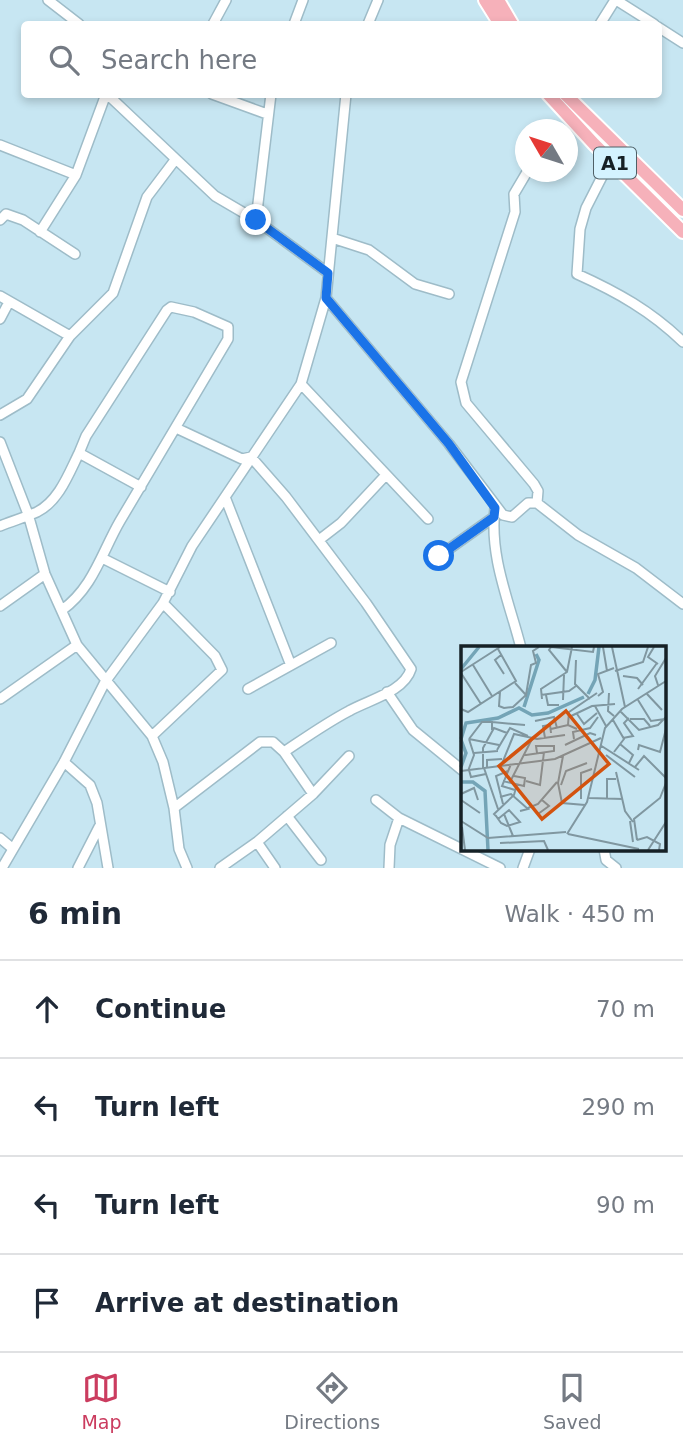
<!DOCTYPE html>
<html lang="en">
<head>
<meta charset="utf-8">
<style>
	:root { --surface:#fff; --page:#f2f2f3; --text:#1f2937; --muted:#747a83; --line:#e0e1e3; --accent:#cb3c5f }
	body { margin:0; font-family:"DejaVu Sans",sans-serif; background:var(--page); color:var(--text) }
	.compass { position:absolute; left:515px; top:119px; width:63px; height:63px; border-radius:50%; background:var(--surface); box-shadow:0 4px 10px #0003; rotate:309deg }
	.stop { position:absolute; width:21px; height:21px; margin:-16px; border:5px solid #1a73e8; border-radius:50%; background:#fff }
	.stop.end { background:#1a73e8; border-color:#fff; box-shadow:0 2px 7px #0008 }
	.list { margin:0; padding:0; list-style:none }
	h2 { display:flex; justify-content:space-between; align-items:center; height:91px; margin:0; padding:0 28px; font-size:30px }
	h2 small { font-size:23px; font-weight:400; color:var(--muted) }
	.list li { display:grid; grid-template-columns:46px 1fr auto; gap:21px; align-items:center; box-sizing:border-box; height:98px; padding:0 28px; border-top:2px solid var(--line) }
	.list b { display:block; font-size:26px; white-space:nowrap }
	.list em { font-size:23px; font-style:normal; color:var(--muted) }
	.icon { flex:none; width:38px; height:38px; fill:none; stroke:currentColor; stroke-width:2; stroke-linecap:round; stroke-linejoin:round }
	.map { position:relative; flex:none; width:683px; height:868px; overflow:hidden }
	.search { position:absolute; background:var(--surface); box-shadow:0 4px 10px #0003; left:21px; right:21px; top:21px; height:77px; display:flex; align-items:center; gap:18px; box-sizing:border-box; padding:0 24px; border-radius:7px; color:var(--muted); font-size:26px }
	.sheet { height:483px; background:var(--surface) }
	nav { display:flex; justify-content:space-around; align-items:center; box-sizing:border-box; height:98px; border-top:2px solid var(--line); background:var(--surface); font-size:19px; color:var(--muted) }
	nav a { display:grid; justify-items:center; gap:4px }
	nav .on { color:var(--accent) }
	.map>svg:first-child { display:block }
	.lines { fill:none; stroke-linecap:round; stroke-linejoin:round }
	.minor-casing { stroke:#9ebcc8; stroke-width:12 }
	.highway-casing { stroke:#fff; stroke-width:16 }
	.minor { stroke:#fff; stroke-width:9 }
	.highway { stroke:#f6b1ba; stroke-width:12 }
	.route { stroke:#1a73e8; stroke-width:9 }
	.labels { text-anchor:middle; dominant-baseline:central; stroke-width:5; stroke-linejoin:round; paint-order:stroke }
	.shield { fill:#d4f3ff; stroke:#4f6067; stroke-width:2 }
	.shield-label { font-size:19px; font-weight:bold; fill:#162126 }
	.inset-river { fill:none; stroke:#74a4b6; stroke-width:3.5 }
	.inset-road { fill:none; stroke:#8097a0; stroke-width:2 }
	.view { fill:#d3530f; fill-opacity:0.15; stroke:#d3530f; stroke-width:3.5 }
	.inset-edge { fill:none; stroke:#162126; stroke-width:3.5 }
</style>
</head>
<body>
<div class="map">
<svg width="683" height="868" viewBox="0 0 683 868">
	<rect width="100%" height="100%" fill="#c7e6f2"/>
	<g class="lines">
		<defs>
			<path id="minor" d="M48,0L79,24
				M616,0L654,24
				M213,24L226,0
				M294,24L303,0
				M368,24L378,0
				M600,24L615,0
				M658,27L683,43
				M107,94L215,196L256,220L328,273
				M212,94L267,114
				M0,145L76,175
				M611,159L586,208L580,229L577,274C617,292 651,311 683,342
				M527,172L514,194L515,212L461,382L466,403L534,484L538,491L537,503
				M0,220L6,214L23,220L75,254
				M256,220L271,94
				M40,232L76,175L106,94
				M332,238L369,250L415,284L449,294
				M0,296L70,336
				M326,298L449,444L503,515L512,517L528,503H537L578,535L636,568L683,604
				M0,319L9,302
				M301,384L428,519
				M0,415L27,399L70,336L113,293L147,197L175,160
				M176,428L242,459L251,457L286,497L366,603L411,669C404,692 368,700 349,711C326,723 305,738 284,752
				M0,442L28,514L45,574L77,645L152,736L163,762L174,808L179,849L187,868
				M225,497L290,663
				M495,508C489,556 509,601 521,648
				M0,526C12,521 26,517 37,512C59,501 69,473 79,453
				M319,540L341,523L385,476
				M439,556L494,517
				M102,558L170,592
				M0,606L45,574
				M62,610C93,588 102,552 120,521C156,460 192,400 228,339V327L194,312L171,307L167,310L86,436L79,453L141,487
				M248,689L331,643
				M387,692L413,730L462,770
				M0,699L77,645
				M152,736L222,670L215,656L163,603
				M64,762L90,785L97,803L108,868
				M313,794L349,756
				M376,800L399,818L500,868
				M174,808L260,742H273L284,752L313,794L257,842L220,868
				M287,816L321,860
				M0,838L12,848
				M257,842L275,868
				M604,849L606,860L616,868
				M2,868L64,762L105,682L163,603L192,546L301,384L326,298L346,94
				M78,868L99,827
				M389,868L390,845L399,818
				M523,868L530,849"/>
			<path id="highway" d="M485,0L500,24
				M498,0L512,24
				M548,94L594,144L683,232
				M565,94L683,210"/>
		</defs>
		<use href="#minor" class="minor-casing"/>
		<use href="#highway" class="highway-casing"/>
		<use href="#minor" class="minor"/>
		<use href="#highway" class="highway"/>
	</g>
	<g class="lines">
		<path class="route" d="M256,220L328,273L326,298L449,444L495,508L494,517L439,556"/>
	</g>
	<g class="labels">
		<rect class="shield" x="594" y="147.5" width="42" height="31" rx="5"/>
		<g class="shield-label">
			<text x="615" y="163">A1</text>
		</g>
	</g>
	<g transform="translate(461 646)">
		<rect width="205" height="205" fill="#c7e6f2"/>
		<path class="inset-river" d="M0,23L18,1M127,48L134,34L138,1M63,61L78,14L75,8M0,93L5,77L37,72L58,62L71,69L87,67L123,51M0,94L5,107L0,121M0,136H12L24,145L27,204"/>
		<path class="inset-road" d="M90,1L132,6L133,1M90,1L88,4L106,26M142,1L146,25M151,1L164,61M193,1L187,11L197,18M40,9L34,14L43,28M115,14L114,38L129,53M12,19L31,50M154,25L182,16L187,1M0,26L39,1M0,27L20,58M162,30L176,32L182,39M54,37L65,49L70,19L75,17L72,5L78,1M197,39L194,30L205,12M177,43L196,17M39,46L38,60L43,62L52,61L65,49M148,47L147,65L153,70M186,48L201,64M80,49L108,45L115,40M85,49L87,59H98M137,50L142,46L137,28L153,22M81,53L80,43L106,26L111,1M102,54L103,29M177,54L190,75L204,73M134,60L145,80M0,63L7,66L55,35L37,3M159,65L178,84L197,79L205,71M116,68L123,78L136,67M108,71L131,60L154,58M169,73H183L189,80M152,74L163,93L153,106M74,75L93,71L96,82M31,76L64,79M107,79L108,66L136,47M90,83L107,79L116,83M84,92L82,80L89,79L90,87M162,92L172,90L163,77L168,72M8,93L21,76H31V84M8,93L38,99M113,93L112,86L129,82L137,71M159,98L172,109L168,117M104,99L129,87L135,89M139,99L178,124M36,104L49,82L67,90M177,104L178,99L199,106L205,83M13,107L37,105M62,109H65L93,105V100H75L76,107M145,109L174,131M102,110L97,137L101,157L124,159M50,118L41,140L54,144M40,120L53,88L76,93L104,89M174,121L183,110L205,132M22,122V102L33,82L46,87M23,122L37,163M26,122V114L41,113M8,124L10,131L25,128M0,125L94,113L140,92M7,125L13,109L8,93M155,126L164,165L172,176M42,135L63,140L64,132L53,130M65,135L79,139L83,106M49,136L72,91M100,139L105,125L126,117M0,148L13,142L17,154M39,151L50,148L67,163L59,165M128,152L162,153M120,153V127L131,123M146,153V133H155M0,154L19,167M42,158L35,130L47,125M67,162L77,158L96,136M43,168L52,190M77,168L88,160L81,154M37,173L48,164L59,176L46,180L40,177L35,170L33,168L53,149L56,138M0,175L27,192L105,186M169,175L172,196M1,181L4,204M106,188L126,156L144,82L161,63L205,35M107,188L178,203M176,194L173,173L199,152L205,137M176,194L186,191L199,198L198,204M39,197L83,195L87,204M187,204L205,176"/>
		<path class="view" d="M105,65L148,118L81,173L38,120Z"/>
		<rect width="205" height="205" class="inset-edge"/>
	</g>
</svg>
<svg class="compass" viewBox="-18 -18 36 36"><path d="M0-13l5 13h-10z" fill="#e53935"/><path d="M0 13l5-13h-10z" fill="#747a83"/></svg>
<div class="stop" style="left:439px;top:556px"></div>
<div class="stop end" style="left:256px;top:220px"></div>
<div class="search"><svg class="icon" aria-label="search" viewBox="0 0 24 24"><circle cx="10" cy="10" r="6"/><path d="M15 15l6 6"/></svg>Search here</div>
</div>
<section class="sheet">
<h2>6 min<small>Walk · 450 m</small></h2>
<ul class="list">
<li><svg class="icon" aria-label="ahead" viewBox="0 0 24 24"><path d="M12 20V5M6 11l6-6 6 6"/></svg><div><b>Continue</b></div><em>70 m</em></li>
<li><svg class="icon" aria-label="left" viewBox="0 0 24 24"><path d="M17 20v-9H6M10 6l-5 5 5 5"/></svg><div><b>Turn left</b></div><em>290 m</em></li>
<li><svg class="icon" aria-label="left" viewBox="0 0 24 24"><path d="M17 20v-9H6M10 6l-5 5 5 5"/></svg><div><b>Turn left</b></div><em>90 m</em></li>
<li><svg class="icon" aria-label="arrive" viewBox="0 0 24 24"><path d="M6 21V4h12l-3 4 3 4H6"/></svg><div><b>Arrive at destination</b></div></li>
</ul>
</section>
<nav>
<a class="on"><svg class="icon" aria-label="map" viewBox="0 0 24 24"><path d="M3 6l6-2 6 2 6-2v14l-6 2-6-2-6 2zM9 4v14M15 6v14"/></svg>Map</a>
<a><svg class="icon" aria-label="directions" viewBox="0 0 24 24"><path d="M12 3l9 9-9 9-9-9zM9 14v-3h6M13 9l2 2-2 2"/></svg>Directions</a>
<a><svg class="icon" aria-label="saved" viewBox="0 0 24 24"><path d="M7 4h10v16l-5-4-5 4z"/></svg>Saved</a>
</nav>
</body>
</html>
